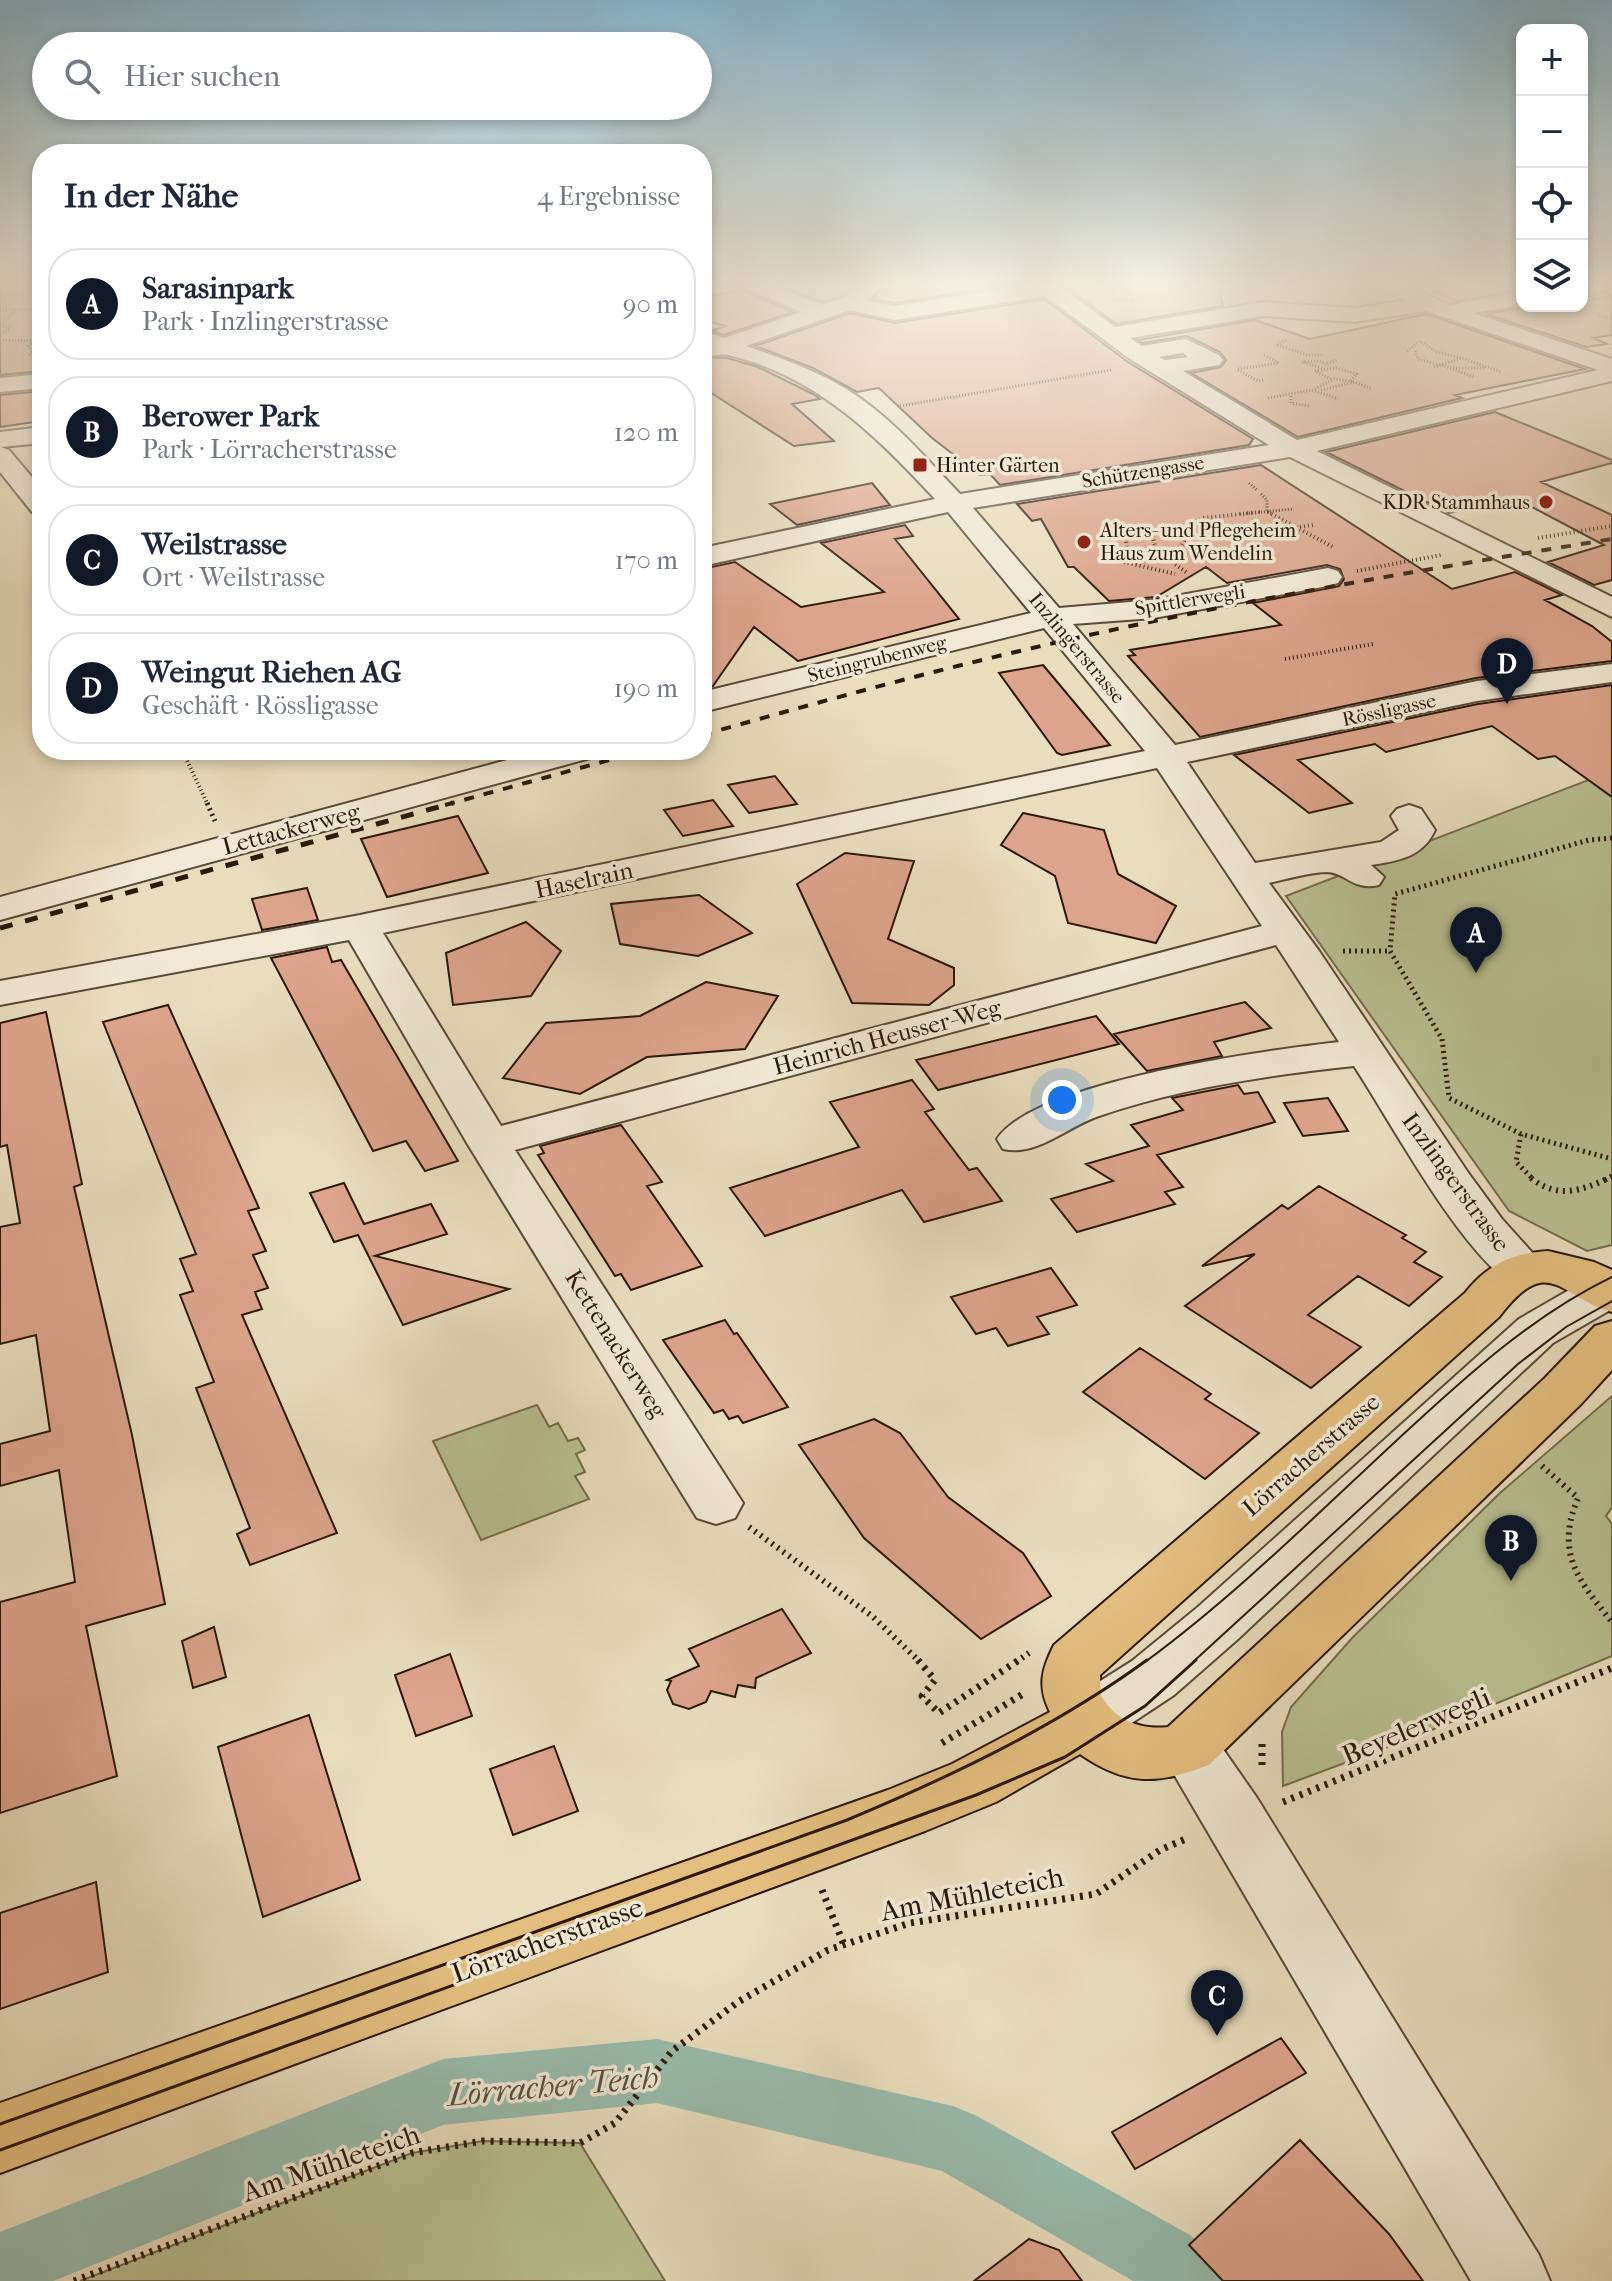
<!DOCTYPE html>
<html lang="de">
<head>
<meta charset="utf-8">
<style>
	:root { --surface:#fff; --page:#f6f6f7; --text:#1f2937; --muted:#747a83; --line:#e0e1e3; --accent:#111827 }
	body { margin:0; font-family:"IM FELL French Canon",serif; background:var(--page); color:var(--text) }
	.controls { position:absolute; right:24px; top:24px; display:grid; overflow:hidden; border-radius:16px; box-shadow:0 4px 12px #0003 }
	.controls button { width:72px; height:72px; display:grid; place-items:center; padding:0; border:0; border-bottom:2px solid var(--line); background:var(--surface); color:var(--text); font:40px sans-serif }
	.you { position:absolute; left:1062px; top:1100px; width:28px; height:28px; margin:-20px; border:6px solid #fff; border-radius:50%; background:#1a73e8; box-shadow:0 0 0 12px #1a73e833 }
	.badge { display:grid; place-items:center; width:52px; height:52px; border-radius:50%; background:var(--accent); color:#fff; font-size:26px; font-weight:700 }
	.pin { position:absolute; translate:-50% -66px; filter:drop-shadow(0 2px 4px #0008) }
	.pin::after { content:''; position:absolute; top:42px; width:28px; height:24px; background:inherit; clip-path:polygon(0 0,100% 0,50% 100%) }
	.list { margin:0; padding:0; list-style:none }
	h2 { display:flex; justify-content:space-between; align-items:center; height:104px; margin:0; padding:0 32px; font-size:34px }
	h2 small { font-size:26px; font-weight:400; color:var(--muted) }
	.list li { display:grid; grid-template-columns:52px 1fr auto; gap:24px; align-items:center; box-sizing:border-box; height:112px; margin:0 16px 16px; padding:0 16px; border:2px solid var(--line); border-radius:32px }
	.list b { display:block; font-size:30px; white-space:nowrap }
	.list p { margin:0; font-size:26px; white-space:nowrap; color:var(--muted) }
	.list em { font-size:26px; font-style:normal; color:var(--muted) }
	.icon { flex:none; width:44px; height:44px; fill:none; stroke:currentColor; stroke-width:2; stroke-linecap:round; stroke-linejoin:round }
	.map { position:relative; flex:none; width:1612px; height:2281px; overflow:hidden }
	.search { position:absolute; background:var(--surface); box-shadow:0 4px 12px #0003; left:32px; top:32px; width:680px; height:88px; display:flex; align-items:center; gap:20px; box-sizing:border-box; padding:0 28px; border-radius:44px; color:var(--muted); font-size:30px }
	.panel { position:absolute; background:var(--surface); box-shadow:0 4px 12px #0003; left:32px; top:144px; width:680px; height:616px; border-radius:32px }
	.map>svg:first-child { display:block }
	.green { fill:#b8c091; stroke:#726c4e; stroke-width:2 }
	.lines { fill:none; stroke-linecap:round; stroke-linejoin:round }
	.canal { fill:#98bcad; fill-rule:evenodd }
	.building { fill:#dca48c; stroke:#2b170b; stroke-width:2 }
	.minor-casing { stroke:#5a4838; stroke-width:4 }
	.major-casing { stroke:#2b170b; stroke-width:4 }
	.path-far4 { stroke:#2b170b; stroke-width:3; stroke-dasharray:1 2; stroke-linecap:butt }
	.path-far3 { stroke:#2b170b; stroke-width:4; stroke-dasharray:1 3; stroke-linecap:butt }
	.path-far2 { stroke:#2b170b; stroke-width:5; stroke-dasharray:2 4; stroke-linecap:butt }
	.path-far1 { stroke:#2b170b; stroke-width:6; stroke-dasharray:2 5; stroke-linecap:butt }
	.path { stroke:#2b170b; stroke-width:7; stroke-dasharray:3 6; stroke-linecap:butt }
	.minor { fill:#f1e9d5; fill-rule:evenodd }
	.major { fill:#e4be7f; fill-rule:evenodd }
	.tram-far1 { stroke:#2b170b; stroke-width:2 }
	.tram { stroke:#2b170b; stroke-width:3 }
	.rail-far1 { stroke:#2b170b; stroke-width:4; stroke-dasharray:10 10; stroke-linecap:butt }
	.rail { stroke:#2b170b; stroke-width:5; stroke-dasharray:13 13; stroke-linecap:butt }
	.poi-dot { fill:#8f2418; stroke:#f1e9d5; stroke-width:3 }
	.labels { text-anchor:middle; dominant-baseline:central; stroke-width:7; stroke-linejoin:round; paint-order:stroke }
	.far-poi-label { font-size:20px; fill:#2b170b; stroke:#f1e9d5; text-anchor:start }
	.far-street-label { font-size:20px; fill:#2b170b; stroke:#f1e9d5 }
	.street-label { font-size:24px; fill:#2b170b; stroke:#f1e9d5 }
	.near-street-label { font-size:28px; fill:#2b170b; stroke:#f1e9d5 }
	.near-water-label { font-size:32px; font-style:italic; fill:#515144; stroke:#f1e9d5 }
</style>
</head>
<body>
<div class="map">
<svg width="1612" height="2281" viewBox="0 0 1612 2281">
	<rect width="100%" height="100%" fill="#e9ddbe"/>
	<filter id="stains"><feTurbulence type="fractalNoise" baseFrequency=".0025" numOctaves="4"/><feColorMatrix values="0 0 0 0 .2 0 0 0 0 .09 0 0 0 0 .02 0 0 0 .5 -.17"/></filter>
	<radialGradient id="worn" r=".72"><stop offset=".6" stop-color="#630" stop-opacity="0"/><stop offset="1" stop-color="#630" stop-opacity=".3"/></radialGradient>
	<path class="green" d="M1612,771V1245L1587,1251L1509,1211L1286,896Z
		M1612,1396V1507L1606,1516L1612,1524V1656L1417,1736L1283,1786L1282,1732L1291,1707L1353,1637L1500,1493Z
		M537,1405L549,1427L558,1423L568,1441L578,1438L585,1450L576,1454L585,1472L575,1476L589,1499L481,1540L433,1441Z
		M483,2141L580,2143L665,2281H80L412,2153Z"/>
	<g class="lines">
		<path class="canal" d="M657,2039L953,2106L977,2116L1190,2235L1212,2256L1223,2281H1133L942,2171L657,2103L443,2125L53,2281H0V2232L443,2059Z"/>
	</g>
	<path class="building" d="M0,287H42V371L0,375Z
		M808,287H851L844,294L822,302L793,291Z
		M882,287H996L895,303L873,299Z
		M1066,287H1219L1223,306L1116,324Z
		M1426,287H1522V290L1456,301Z
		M742,289L743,290L793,312L724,335L711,331L725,326L702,319V298Z
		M1612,296V335L1593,338L1607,344L1586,347L1486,314L1522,308L1582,306V301Z
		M1044,299L1128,362L1253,439L1249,445L1000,485L990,474L980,475L932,438L879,388L857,392L813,368L755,346L850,313L895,323Z
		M1426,314L1585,369L1455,395L1462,398L1298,437L1191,373L1221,367L1226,360L1220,352L1187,336L1143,343L1138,340L1255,320L1310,339Z
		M702,357L727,358L758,367L815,395L820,399L792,404L834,441L794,446L702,387Z
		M42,391V421L0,427V395Z
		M1495,412L1612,460V463L1541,482L1612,515V580L1594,585L1548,562L1604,545L1530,506L1520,508L1503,500L1449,513L1326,452Z
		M1261,465L1452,589L1515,572L1562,595L1545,600L1592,626L1612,642V661L1476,678L1200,737L1128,656L1135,655L1130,650L1281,625L1253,603L1339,586L1344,579L1340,569L1327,565L1227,583L1206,567L1156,597L1109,601L1074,567H1068L1041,519L1032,521L1017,504Z
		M872,483L890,505L797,525L770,504Z
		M905,525L913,536L895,539L959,619L798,661L754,627L713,686L702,689V569L735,562L801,607L884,592L821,543Z
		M1043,665L1110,745L1062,755L1057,753L999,673Z
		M1612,685V797L1555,756L1538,759L1492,726L1386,752L1375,744L1298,760L1352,803L1309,813L1234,755L1478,704Z
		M775,776L797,804L749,813L728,785Z
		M713,800L733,826L683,836L664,810Z
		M1023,813L1104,830L1118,874L1176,906L1156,943L1068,923L1055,876L1001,845Z
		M458,816L488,873L387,897L361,839Z
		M845,853L914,861L888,939L954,968V985L929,1005L852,1003L797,884Z
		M307,888L318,920L262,930L252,899Z
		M699,895L752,933L698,956L620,944L611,904Z
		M526,922L561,951L531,996L453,1005L446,953Z
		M327,947L332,962L341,960L458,1161L425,1171L406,1141L373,1151L271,958Z
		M706,982L778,996L745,1049L647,1057L580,1094L503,1078L546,1023L640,1016Z
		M1245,1002L1271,1028L1214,1042L1222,1056L1147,1071L1114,1034Z
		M168,1005L259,1208L248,1211L266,1251L253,1255L268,1288L255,1292L262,1309L242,1315L337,1533L250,1565L237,1534L250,1528L196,1388L214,1382L180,1295L193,1291L180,1259L196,1254L103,1022Z
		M46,1012L82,1184L74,1187L132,1435L165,1604L86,1626L117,1776L0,1813V1602L75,1582L59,1470L0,1486V1444L50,1431L36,1335L0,1344V1227L20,1223L7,1145L0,1147V1023Z
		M1096,1016L1119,1044L938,1090L916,1060Z
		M912,1080L934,1109L925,1112L969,1170L977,1168L1002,1201L924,1222L902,1190L765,1236L730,1188L859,1147L830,1102Z
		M1238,1085L1244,1094L1258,1092L1275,1122L1157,1155L1183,1187L1165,1192L1175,1204L1077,1232L1051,1199L1113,1181L1086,1164L1149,1146L1131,1125L1183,1110L1172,1098Z
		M1328,1098L1348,1131L1303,1136L1284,1103Z
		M621,1125L662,1182L647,1186L702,1266L631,1290L621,1274L615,1276L538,1155L544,1153L540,1146Z
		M344,1183L364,1224L431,1204L447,1234L375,1256L509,1289L403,1325L358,1235L334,1242L310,1193Z
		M1319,1186L1406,1235L1402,1238L1426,1252L1414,1262L1442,1277L1409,1306L1358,1276L1308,1315L1361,1347L1311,1388L1185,1306L1255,1254L1202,1266L1282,1205L1288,1209Z
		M1051,1268L1077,1305L1037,1317L1049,1334L1008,1346L996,1328L976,1334L951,1297Z
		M725,1320L734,1334L737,1333L788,1407L743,1423L738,1416L729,1419L723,1410L714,1413L663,1340Z
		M1140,1348L1211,1394L1205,1399L1259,1433L1205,1479L1083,1392Z
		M874,1419L900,1433L948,1497L1023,1553L1051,1596L981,1639L864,1538L799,1445Z
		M782,1609L811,1653L756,1678L755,1688L738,1685L735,1697L711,1691L706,1702L689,1709L673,1704L667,1690L671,1681L667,1680L699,1666L689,1649Z
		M214,1627L226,1677L193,1688L182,1641Z
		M450,1654L472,1716L416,1736L395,1675Z
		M309,1715L360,1880L263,1917L218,1747Z
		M554,1746L578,1811L513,1835L490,1769Z
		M96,1882L108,1972L0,2009V1913Z
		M1281,2038L1306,2073L1135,2169L1112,2132Z
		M1300,2140L1389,2234L1423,2281H1223L1189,2245Z
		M1029,2239L1059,2250L1082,2281H974Z"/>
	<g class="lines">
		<defs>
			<path id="minor" d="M744,287H774L822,305L846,297L856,287H879L867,301L895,306L1018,287H1060L1115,327L1264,302L1354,308L1405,301L1393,295L1392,287H1410L1449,305L1522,293V305L1473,313L1612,359V381L1317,451L1612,597V617L1290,457L973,508L1059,608L1154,600L1328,568L1338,571L1342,577L1338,583L1328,586L1154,618L1073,624L1175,745L1477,681L1612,664V682L1477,701L1187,762L1255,863L1381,842L1399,830L1391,816L1397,809L1409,805L1421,809L1435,830C1423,857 1398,861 1371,865L1384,877L1379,885C1352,891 1346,872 1326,872C1307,873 1287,879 1269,883L1319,951L1469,1174L1502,1219L1547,1269L1540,1280C1528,1284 1515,1287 1505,1279C1453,1238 1392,1124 1354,1066C1269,1075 1181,1088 1099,1116C1068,1126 1037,1157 1003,1149L997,1139C1035,1081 1269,1050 1339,1042L1276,945L515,1150L743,1503L735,1518L716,1524L697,1518L467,1143L349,940L0,1005V981L360,915L1145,751L1044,628L702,712V692L1031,613L948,512L702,566V548L935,499C877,436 815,375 728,355C720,353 713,357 704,355L702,331L724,338L801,312ZM1045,296L1130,359L1269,445L960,494C925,457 891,417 848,390C817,371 781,358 746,346L850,310L895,320ZM1426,311L1598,370L1297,440L1183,371L1219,365L1223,360L1219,355L1186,339L1142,346L1130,338L1264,316L1354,322ZM1183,353L1188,357L1165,360L1159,357ZM1157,768L1262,926L501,1126L383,933Z
				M1582,287H1608L1605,291L1582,296Z
				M42,374V388L0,392V378Z
				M42,427V443L1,447L9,450L42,489V514L32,512L0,472V432Z
				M544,750H599L594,757L0,920V897Z
				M1607,1274L1612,1275V1309L1553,1343L1238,1639L1174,1695L1106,1740L1085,1747L1064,1740L1055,1722L1064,1704L1132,1661L1198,1607L1519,1319L1590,1278Z
				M1188,1721L1209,1729L1257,1798L1539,2255L1550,2281H1471L1158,1747L1167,1729Z"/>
			<path id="major" d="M1548,1251L1594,1262L1612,1270V1312C1559,1297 1549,1251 1499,1317L1100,1675L1101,1695C1115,1721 1141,1730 1168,1727L1545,1378L1595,1326L1612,1321V1370L1581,1404L1209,1765C1158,1784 1128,1787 1080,1754L996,1802L925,1831L0,2173V2103L888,1790L952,1764L1050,1712C1037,1686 1042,1669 1054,1645L1465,1293C1487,1265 1512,1253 1548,1251Z"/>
		</defs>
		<use href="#minor" class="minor-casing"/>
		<use href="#major" class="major-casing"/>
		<path class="path-far4" d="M1112,299L1134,301
			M0,300L32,291L31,287
			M1552,306L1572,312
			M0,309L42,310
			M1598,315L1612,319
			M0,334L10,329L1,324L15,311
			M0,340L42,341
			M1286,340L1278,345L1307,355H1324
			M1407,351L1420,341L1437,352L1461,358
			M1415,351L1418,359L1451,368H1485
			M29,355L33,353L29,346L35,340
			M1327,363L1337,360
			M1434,367L1462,358L1501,372
			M1322,368L1302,362L1320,361L1328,366
			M1238,369L1279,363L1264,355
			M1453,369L1474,377
			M1238,370L1258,381L1265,380
			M1331,379L1315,371L1336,368L1357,374L1351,381
			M1315,389L1334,379L1354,382
			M1321,390L1355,382L1372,389
			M1291,396V403L1310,406
			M1268,398L1312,390L1338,399
			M900,406L1111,370
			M1249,483L1258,491
			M1261,494L1267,500V512L1272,514
			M1240,514L1294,509"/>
		<path class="path-far3" d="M1268,512L1333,547
			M1300,527L1313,525
			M1152,534L1163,532
			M1538,538L1612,526
			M1124,562L1175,574
			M1137,563L1128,554L1125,536L1152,534L1156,550L1175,560
			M1357,571L1441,555
			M1186,572L1173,563L1193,523L1204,518L1260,512
			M1285,659L1373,644
			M182,750L208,805"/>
		<path class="path-far2" d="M207,803L215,821
			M1612,838L1589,840L1395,894L1390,951L1442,1039L1449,1098L1521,1134L1612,1159
			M1343,951H1390
			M1521,1134L1516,1162L1534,1180
			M1605,1180L1612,1176"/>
		<path class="path-far1" d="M1531,1178C1557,1199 1581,1191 1609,1178
			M1542,1466L1578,1498C1555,1553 1578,1580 1612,1622
			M749,1527L872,1616L920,1662
			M1016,1662L1029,1653"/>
		<path class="path" d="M918,1660L935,1680L922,1696L939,1713L1019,1660
			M942,1743L1023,1694
			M1262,1744V1769
			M1283,1802L1612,1668
			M822,1890L844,1945
			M74,2281L412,2153L483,2141L580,2143L615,2123L672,2051L738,2002L828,1950L910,1923L1096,1894L1160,1850L1188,1838"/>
		<use href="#minor" class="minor"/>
		<use href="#major" class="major"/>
		<path class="tram-far1" d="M1145,1662C1239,1593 1323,1508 1409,1429C1472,1371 1534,1315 1612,1277
			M1193,1662L1518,1364L1566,1327L1612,1301"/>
		<path class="tram" d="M0,2124L847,1820C952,1776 1055,1727 1147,1660
			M0,2150L976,1795L1065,1757L1145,1706L1196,1660"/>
		<path class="rail-far1" d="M702,735C809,705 916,675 1024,650C1218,604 1415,571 1612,539
			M445,805L646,750"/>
		<path class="rail" d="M0,928L453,803"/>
	</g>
	<linearGradient id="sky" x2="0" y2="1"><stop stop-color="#88b7d0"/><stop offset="0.47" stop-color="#f5f0e2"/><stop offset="1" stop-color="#f5f0e2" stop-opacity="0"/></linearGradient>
	<rect width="1612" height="607" fill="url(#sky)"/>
	<g class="poi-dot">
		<rect x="912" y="457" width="16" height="16" rx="4"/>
		<circle cx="1546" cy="502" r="8"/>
		<circle cx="1084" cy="542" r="8"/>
	</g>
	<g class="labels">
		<g class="far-poi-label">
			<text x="936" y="465">Hinter Gärten</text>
			<text x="1530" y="502" text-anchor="end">KDR Stammhaus</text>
			<text x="1100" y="530">Alters- und Pflegeheim<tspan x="1100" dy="23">Haus zum Wendelin</tspan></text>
		</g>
		<g class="far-street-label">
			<text transform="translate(1143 472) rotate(-9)">Schützengasse</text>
			<text transform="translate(1190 600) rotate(-9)">Spittlerwegli</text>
			<text transform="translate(1077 648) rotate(50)">Inzlingerstrasse</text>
			<text transform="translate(877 659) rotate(-14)">Steingrubenweg</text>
			<text transform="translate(1389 710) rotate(-12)">Rössligasse</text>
		</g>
		<g class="street-label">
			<text transform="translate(291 829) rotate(-15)">Lettackerweg</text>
			<text transform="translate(584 880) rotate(-12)">Haselrain</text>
			<text transform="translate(887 1037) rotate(-15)">Heinrich Heusser-Weg</text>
			<text transform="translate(1456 1182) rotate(54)">Inzlingerstrasse</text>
			<text transform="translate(616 1344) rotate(58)">Kettenackerweg</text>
			<text transform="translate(1311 1455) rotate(-41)">Lörracherstrasse</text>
		</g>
		<g class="near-street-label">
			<text transform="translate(1416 1726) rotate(-23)">Beyelerwegli</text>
			<text transform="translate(972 1894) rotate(-11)">Am Mühleteich</text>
			<text transform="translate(547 1940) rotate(-20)">Lörracherstrasse</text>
			<text transform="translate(331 2163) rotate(-19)">Am Mühleteich</text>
		</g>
		<g class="near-water-label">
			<text transform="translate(553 2086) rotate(-5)">Lörracher Teich</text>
		</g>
	</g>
	<rect width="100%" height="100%" filter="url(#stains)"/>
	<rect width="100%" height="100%" fill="url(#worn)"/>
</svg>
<div class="controls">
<button>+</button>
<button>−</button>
<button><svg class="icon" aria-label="locate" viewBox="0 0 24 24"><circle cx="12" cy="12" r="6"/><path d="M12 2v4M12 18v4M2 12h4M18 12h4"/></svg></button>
<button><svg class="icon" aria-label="layers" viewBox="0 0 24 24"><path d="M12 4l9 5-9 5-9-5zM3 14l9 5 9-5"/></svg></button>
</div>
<div class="you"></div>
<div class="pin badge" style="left:1476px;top:973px">A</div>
<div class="pin badge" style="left:1511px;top:1581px">B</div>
<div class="pin badge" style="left:1217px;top:2036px">C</div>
<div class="pin badge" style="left:1507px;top:704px">D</div>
<div class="search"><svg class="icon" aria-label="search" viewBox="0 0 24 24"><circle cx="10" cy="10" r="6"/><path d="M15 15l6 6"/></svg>Hier suchen</div>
<section class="panel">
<h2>In der Nähe<small>4 Ergebnisse</small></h2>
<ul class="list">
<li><span class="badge">A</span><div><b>Sarasinpark</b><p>Park · Inzlingerstrasse</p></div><em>90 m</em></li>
<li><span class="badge">B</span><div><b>Berower Park</b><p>Park · Lörracherstrasse</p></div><em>120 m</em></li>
<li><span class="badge">C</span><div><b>Weilstrasse</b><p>Ort · Weilstrasse</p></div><em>170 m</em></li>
<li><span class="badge">D</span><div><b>Weingut Riehen AG</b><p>Geschäft · Rössligasse</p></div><em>190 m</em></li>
</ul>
</section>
</div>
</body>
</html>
